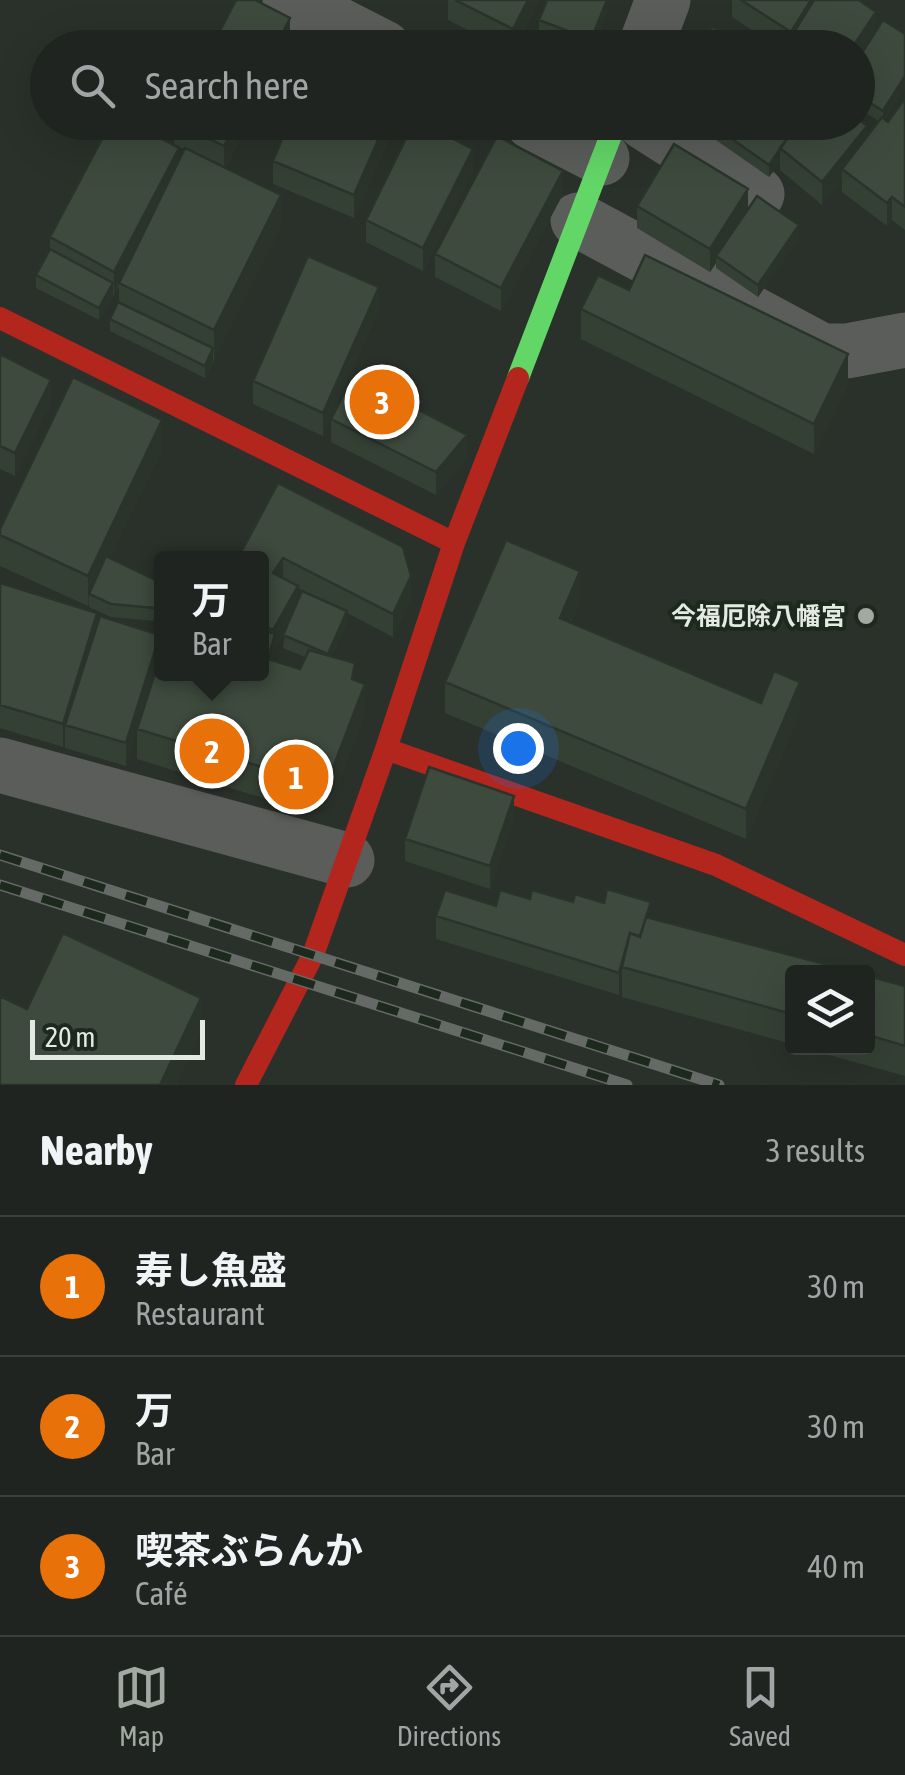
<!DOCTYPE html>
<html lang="en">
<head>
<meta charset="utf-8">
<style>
	:root { --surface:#202420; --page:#282c29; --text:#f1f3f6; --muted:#a2a4a5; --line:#3d413e; --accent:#a2a9a2 }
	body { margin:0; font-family:"Asap Condensed","Noto Sans JP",sans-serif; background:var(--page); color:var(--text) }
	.controls { position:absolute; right:30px; bottom:30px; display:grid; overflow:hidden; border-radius:10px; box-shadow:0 10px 40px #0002 }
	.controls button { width:90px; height:90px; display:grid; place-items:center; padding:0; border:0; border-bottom:2px solid var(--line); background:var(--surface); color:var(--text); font:50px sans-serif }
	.scale { position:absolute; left:30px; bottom:25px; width:175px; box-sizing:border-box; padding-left:10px; border:5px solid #e2eae2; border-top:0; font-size:28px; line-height:35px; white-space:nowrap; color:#e2eae2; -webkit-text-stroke:8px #1d291d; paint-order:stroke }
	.you { position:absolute; left:518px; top:748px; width:35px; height:35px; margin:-25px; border:8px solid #fff; border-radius:50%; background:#1a73e8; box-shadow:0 0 0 15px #1a73e833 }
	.badge { display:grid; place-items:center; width:65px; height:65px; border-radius:50%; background:var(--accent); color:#fff; font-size:32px; font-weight:700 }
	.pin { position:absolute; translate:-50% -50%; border:5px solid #fff; box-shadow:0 2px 10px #0006 }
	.popup { position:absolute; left:154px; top:551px; width:115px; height:130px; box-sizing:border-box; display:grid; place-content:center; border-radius:10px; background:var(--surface); filter:drop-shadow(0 2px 8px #0005); font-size:32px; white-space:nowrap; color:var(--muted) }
	.popup b { font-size:38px; color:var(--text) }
	.popup::after { content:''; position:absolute; left:50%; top:100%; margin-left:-20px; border:20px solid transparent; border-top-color:var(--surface) }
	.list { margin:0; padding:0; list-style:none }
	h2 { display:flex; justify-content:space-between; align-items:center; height:130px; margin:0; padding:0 40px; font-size:42px }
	h2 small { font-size:32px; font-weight:400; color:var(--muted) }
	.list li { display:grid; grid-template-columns:65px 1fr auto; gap:30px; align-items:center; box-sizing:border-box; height:140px; padding:0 40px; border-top:2px solid var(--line) }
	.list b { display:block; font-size:38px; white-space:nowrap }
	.list p { margin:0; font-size:32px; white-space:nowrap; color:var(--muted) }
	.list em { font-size:32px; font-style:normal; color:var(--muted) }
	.icon { flex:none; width:55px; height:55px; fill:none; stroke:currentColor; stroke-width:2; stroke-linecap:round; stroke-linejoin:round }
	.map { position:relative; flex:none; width:905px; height:1085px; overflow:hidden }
	.search { position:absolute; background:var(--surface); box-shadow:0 10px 40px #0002; left:30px; right:30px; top:30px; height:110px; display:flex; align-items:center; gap:25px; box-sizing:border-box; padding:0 35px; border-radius:55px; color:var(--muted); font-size:38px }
	.sheet { height:550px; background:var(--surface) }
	nav { display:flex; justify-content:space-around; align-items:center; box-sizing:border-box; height:140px; border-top:2px solid var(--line); background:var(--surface); font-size:28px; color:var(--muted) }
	nav a { display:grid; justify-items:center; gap:5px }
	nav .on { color:var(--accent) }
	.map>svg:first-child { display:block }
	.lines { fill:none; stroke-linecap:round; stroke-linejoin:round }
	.street { stroke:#5a5d5a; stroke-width:55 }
	.fast { stroke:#63d668; stroke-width:22 }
	.jam { stroke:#b3261e; stroke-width:22 }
	.rail-casing { stroke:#666a66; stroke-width:11 }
	.rail { stroke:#1d291d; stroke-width:8; stroke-dasharray:22; stroke-linecap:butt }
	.wall { fill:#354035; fill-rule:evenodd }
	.shaded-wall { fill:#2b342b }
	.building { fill:#3e4a3e; stroke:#2b342b; stroke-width:2.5 }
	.poi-dot { fill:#a2a9a2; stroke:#1d291d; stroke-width:4 }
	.labels { text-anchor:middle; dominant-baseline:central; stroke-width:8; stroke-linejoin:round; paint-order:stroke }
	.poi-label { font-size:25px; font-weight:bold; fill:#e2eae2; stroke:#1d291d; text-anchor:end }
</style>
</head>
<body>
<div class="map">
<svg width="905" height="1085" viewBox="0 0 905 1085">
	<rect width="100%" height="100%" fill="#2a302a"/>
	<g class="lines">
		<path class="street" d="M290,0L384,48
			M645,48L663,0
			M532,122L602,158
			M644,122L757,194
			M578,220L822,351H847L905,340
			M0,765L347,860"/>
		<path class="fast" d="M518,378L616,122"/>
		<path class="jam" d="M0,318L454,543
			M386,749L716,865L905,955
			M246,1085L313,955L386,749L454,543L518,378"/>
		<defs>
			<path id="rail" d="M0,855L719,1085
				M0,885L627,1085"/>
		</defs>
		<use href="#rail" class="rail-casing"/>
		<use href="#rail" class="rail"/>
	</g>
	<path class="wall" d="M448,0H539L515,48H504L448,20Z
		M732,0H741L876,31L905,34V89L885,119L888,122L905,98V230L892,220L887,226L842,192V179L822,205L780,170V162L769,177L690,122H858L867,137L879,121L858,108V48H780L732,17Z
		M607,11L593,48H577L539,32V20Z
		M174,122H248L225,168L281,226L205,378L110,331V319L119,302V286L99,320L36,288V275L50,249V237L179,160L184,149L174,144Z
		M390,122V137L354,218L273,184V161Z
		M473,172L423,271L366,242V220Z
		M563,194L501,311L435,277V254Z
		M637,206L748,209L799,238L758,297L716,268V263L710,272L637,228Z
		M629,290L848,385L814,454L581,339V309Z
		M379,310L323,436L253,404V381Z
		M0,354L51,403L15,476L0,469Z
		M331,419L467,458L436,495L331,442Z
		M162,450L110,558L162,583L155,621L111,617L89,607V602L88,606L0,566V529Z
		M278,483L411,599L393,637L347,613V624L332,657L355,680L365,714L331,803L311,813L137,759V729L262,674V558ZM298,588L315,597L298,603ZM285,632L283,648L305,657L300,669L275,661V649Z
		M0,583L97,625L160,635L126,766L65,748V739L63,747L0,728Z
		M580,601L571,623L761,703L800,713L746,839L445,713V682Z
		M514,818L490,889L405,861V839Z
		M530,899L573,902L651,918L792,972V1044L622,997V984L619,995L436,939V916Z
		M868,976L905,986V1076L804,1048H868Z"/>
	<path class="shaded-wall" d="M528,0H539L515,48H513V29Z
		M607,0V11L593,48H591V40Z
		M811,0H826L791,48V32Z
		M876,12V34L858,62V48H852Z
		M290,18V41L286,48H275Z
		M905,76V89L883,124V111Z
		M236,122H248L224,169V146Z
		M386,122H390V137L354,218V195Z
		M793,122H807L791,148V125Z
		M867,126V149L842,169V179L822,205V182Z
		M179,148V171L119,283L114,295V272Z
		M473,149V172L423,271V248Z
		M780,150V162L769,177V165Z
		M563,171V194L501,311V288Z
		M748,189V212L716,256V263L710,272V249Z
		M281,195V226L214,361V330Z
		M892,197V220L887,226V203Z
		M799,225V238L758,297V285Z
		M113,283V296L99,320V308Z
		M379,287V310L323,436V413Z
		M213,348V361L205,378V366Z
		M848,354V385L814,454V424Z
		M51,380V403L15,476V453Z
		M162,420V450L92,596L89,594L88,606V576Z
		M467,435V458L436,495V472Z
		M283,558V581L273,573Z
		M580,571V601L560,649V618Z
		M411,576V599L393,637V614Z
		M298,586V609L275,649V664L268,659L273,641V630Z
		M162,594V606L155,621V608Z
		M347,611V624L328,667V654Z
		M97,613V636L65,725V739L63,747V724Z
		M160,635V658L126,766V743Z
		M800,682V713L746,839V809Z
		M365,684V714L331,803L311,813V782Z
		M514,796V818L490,889V866Z
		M629,939L622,967V984L619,995V973Z
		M201,998V1033L177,1085H160Z"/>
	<path class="building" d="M236,0H255L290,18L275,48H211Z
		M455,0H528L513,29Z
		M547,0H607L591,40L539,20Z
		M741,0H811L791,32Z
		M814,0H859L876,12L852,48H784Z
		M883,20L905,34V76L883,111L858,95V59Z
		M712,27L743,48H698Z
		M535,34L564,48H528Z
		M905,98V207L892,197L887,203L842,169L882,117L888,122Z
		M858,119L867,126L822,182L780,148L800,122H858Z
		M111,122H130L179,148L114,272L50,237Z
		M176,122H236L224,146Z
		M289,122H386L354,195L273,161Z
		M414,122H419L473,149L423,248L366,220Z
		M708,122H768L789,136L769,165Z
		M497,136L563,171L501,288L435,254Z
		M674,144L748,189L710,249L637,206Z
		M185,148L281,195L214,330L119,283Z
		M757,196L799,225L758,285L716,256Z
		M50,249L113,283L99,308L36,275Z
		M645,255L848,354L814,424L581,309L598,275L629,290Z
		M308,256L379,287L323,413L253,381Z
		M118,302L213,348L205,366L110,319Z
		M0,354L51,380L15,453L0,446Z
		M353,376L467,435L436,472L331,419Z
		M73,377L162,420L88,576L0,535V529Z
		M278,483L403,547L411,576L393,614L283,558L273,573L298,586L273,630L262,626V558H238Z
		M506,540L580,571L560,618L761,703L774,671L800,682L746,809L445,682Z
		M106,556L162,583V594L155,608L111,604L89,594Z
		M0,583L97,613L63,724L0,705Z
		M302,591L347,611L328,654L283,635Z
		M100,616L160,635L126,743L65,725Z
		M262,630L275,634L268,659L300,669L309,650L355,663L352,679L365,684L331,773L311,782L137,729L162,651V674H262Z
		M429,767L514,796L490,866L405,839Z
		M607,889L651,902L640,936L630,933L619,973L436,916L445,890L496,906L500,890L530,899L532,890L573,902L575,894L604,903Z
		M646,917L855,972H792V1014L622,967L630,933L640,937Z
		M63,933L201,998L160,1085H0V996L27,1009Z
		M868,976L905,986V1046L868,1035Z"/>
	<circle class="poi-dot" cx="866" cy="616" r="10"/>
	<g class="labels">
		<g class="poi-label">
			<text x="846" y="616">今福厄除八幡宮</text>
		</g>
	</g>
</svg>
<div class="controls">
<button><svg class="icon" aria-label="layers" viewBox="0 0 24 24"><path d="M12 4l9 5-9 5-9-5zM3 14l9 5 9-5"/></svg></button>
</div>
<div class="scale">20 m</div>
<div class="you"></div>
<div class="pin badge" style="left:296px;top:777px;background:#e8710a">1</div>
<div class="pin badge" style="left:212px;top:751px;background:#e8710a">2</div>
<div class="popup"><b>万</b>Bar</div>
<div class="pin badge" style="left:382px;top:402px;background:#e8710a">3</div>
<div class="search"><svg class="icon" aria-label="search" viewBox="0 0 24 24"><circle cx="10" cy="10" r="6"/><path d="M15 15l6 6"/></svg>Search here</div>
</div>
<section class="sheet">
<h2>Nearby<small>3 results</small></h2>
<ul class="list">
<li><span class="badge" style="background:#e8710a">1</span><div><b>寿し魚盛</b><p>Restaurant</p></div><em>30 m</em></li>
<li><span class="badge" style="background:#e8710a">2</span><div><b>万</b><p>Bar</p></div><em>30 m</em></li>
<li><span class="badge" style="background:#e8710a">3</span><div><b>喫茶ぶらんか</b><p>Café</p></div><em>40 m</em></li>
</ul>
</section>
<nav>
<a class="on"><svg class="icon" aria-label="map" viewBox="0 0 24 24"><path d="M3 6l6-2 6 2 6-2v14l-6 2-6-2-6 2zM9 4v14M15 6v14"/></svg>Map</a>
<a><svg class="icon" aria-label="directions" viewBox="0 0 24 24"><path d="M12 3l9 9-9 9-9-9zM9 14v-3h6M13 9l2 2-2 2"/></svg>Directions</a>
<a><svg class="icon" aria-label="saved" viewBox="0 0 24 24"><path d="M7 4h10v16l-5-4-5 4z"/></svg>Saved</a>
</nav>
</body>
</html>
